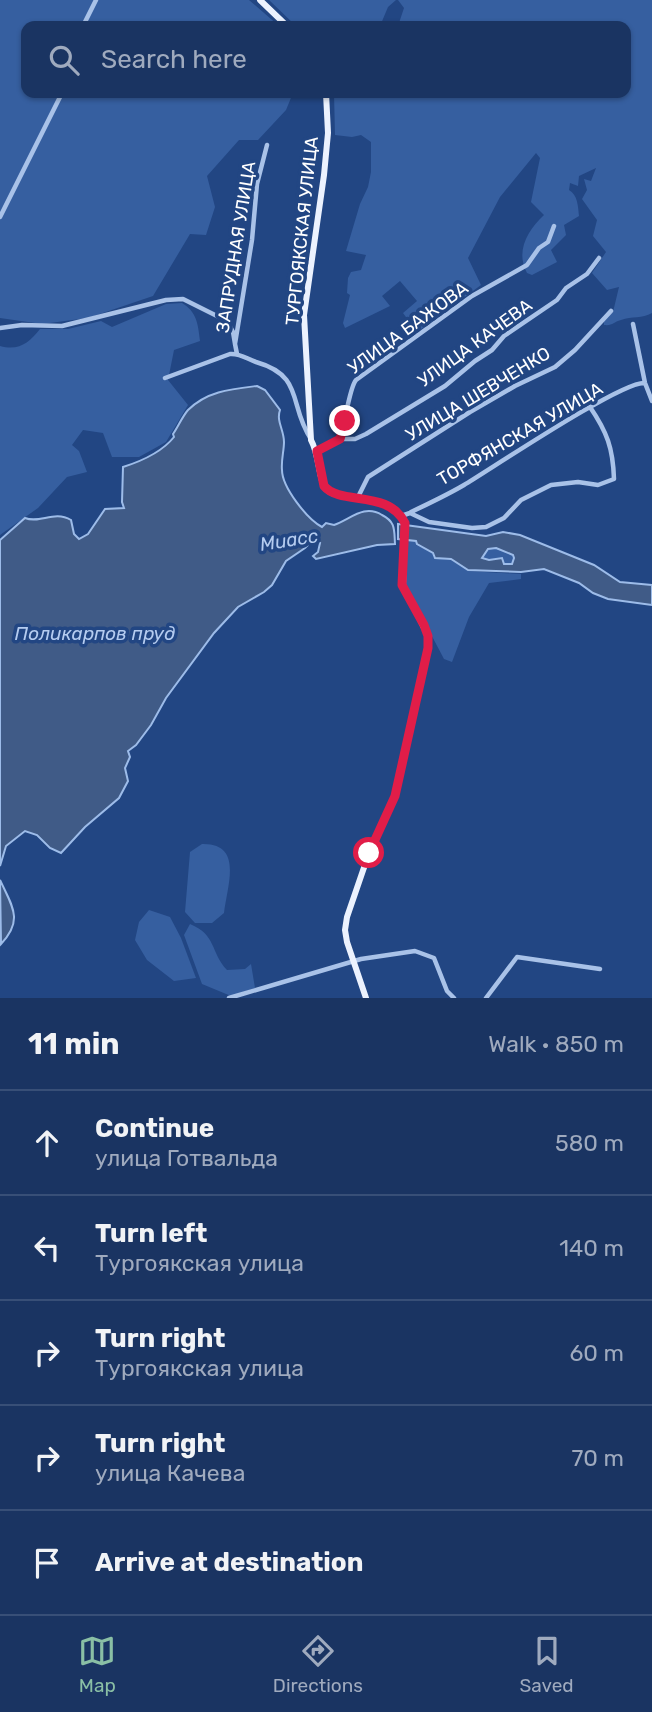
<!DOCTYPE html>
<html lang="en">
<head>
<meta charset="utf-8">
<style>
	:root { --surface:#1a3462; --page:#273f6b; --text:#f1f3f6; --muted:#9faabe; --line:#384f77; --accent:#8abfa5 }
	body { margin:0; font-family:Rubik,sans-serif; background:var(--page); color:var(--text) }
	.stop { position:absolute; width:21px; height:21px; margin:-16px; border:5px solid #e11d48; border-radius:50%; background:#fff }
	.stop.end { background:#e11d48; border-color:#fff; box-shadow:0 2px 7px #0008 }
	.list { margin:0; padding:0; list-style:none }
	h2 { display:flex; justify-content:space-between; align-items:center; height:91px; margin:0; padding:0 28px; font-size:30px }
	h2 small { font-size:23px; font-weight:400; color:var(--muted) }
	.list li { display:grid; grid-template-columns:46px 1fr auto; gap:21px; align-items:center; box-sizing:border-box; height:105px; padding:0 28px; border-top:2px solid var(--line) }
	.list b { display:block; font-size:26px; white-space:nowrap }
	.list p { margin:0; font-size:23px; white-space:nowrap; color:var(--muted) }
	.list em { font-size:23px; font-style:normal; color:var(--muted) }
	.icon { flex:none; width:38px; height:38px; fill:none; stroke:currentColor; stroke-width:2; stroke-linecap:round; stroke-linejoin:round }
	.map { position:relative; flex:none; width:652px; height:998px; overflow:hidden }
	.search { position:absolute; background:var(--surface); box-shadow:0 2px 5px #0004; left:21px; right:21px; top:21px; height:77px; display:flex; align-items:center; gap:18px; box-sizing:border-box; padding:0 24px; border-radius:14px; color:var(--muted); font-size:26px }
	.sheet { height:616px; background:var(--surface) }
	nav { display:flex; justify-content:space-around; align-items:center; box-sizing:border-box; height:98px; border-top:2px solid var(--line); background:var(--surface); font-size:19px; color:var(--muted) }
	nav a { display:grid; justify-items:center; gap:4px }
	nav .on { color:var(--accent) }
	.map>svg:first-child { display:block }
	.green { fill:#365fa0 }
	.water { fill:#405b87; stroke:#9dbce9; stroke-width:2; fill-rule:evenodd }
	.lines { fill:none; stroke-linecap:round; stroke-linejoin:round }
	.street { stroke:#a9c2e8; stroke-width:4.5 }
	.primary { stroke:#ecf2fe; stroke-width:6 }
	.route { stroke:#e11d48; stroke-width:9 }
	.labels { text-anchor:middle; dominant-baseline:central; stroke-width:7; stroke-linejoin:round; paint-order:stroke }
	.street-label { font-size:18px; fill:#fff; stroke:#224683 }
	.water-label { font-size:19px; font-style:italic; fill:#b5ccf0; stroke:#224683 }
</style>
</head>
<body>
<div class="map">
<svg width="652" height="998" viewBox="0 0 652 998">
	<rect width="100%" height="100%" fill="#224683"/>
	<path class="green" d="M0,0H249L279,26H26V93H293L286,110L258,140H239L207,176L215,207L206,235L190,234L153,296L88,318L42,324L0,318Z
		M269,0H396L388,7L380,26H296Z
		M398,0H652V313C642,319 632,316 621,320C613,322 613,326 604,325V320L613,312L619,287L607,290L592,273L606,252L593,236L597,220L582,199L587,190L584,179L591,181L596,168L579,176L578,186L570,183L569,190C578,195 578,207 579,216L564,225L566,235L551,250L557,262L532,275L527,273C515,251 528,230 544,215L531,202L540,158L536,153L500,197L468,258L481,285L417,332L403,313L417,301L400,281L382,296L390,306L345,328L343,323L350,295L347,293L348,278L351,272L361,270L366,255L346,251L360,204L368,187L371,172V142L361,135L352,137L335,135L334,93H626V26H398L404,8Z
		M182,303C197,312 198,324 200,341L174,350L168,380L188,405L166,442L139,457H112L103,433L83,430L72,445L79,451L87,472L67,477L38,508L0,535V346C19,351 29,343 40,329H68L101,321L112,327L166,304Z
		M407,539L416,541V545L433,553L434,558L451,560L468,571L521,574V579L489,583L469,617L452,662L444,659L405,585Z
		M496,548L513,555L514,558L512,564L507,565L497,560L481,559L488,549Z
		M202,844C244,843 227,886 224,913L212,923H195L185,912L190,852Z
		M149,910L170,917L181,938L196,978L174,981L147,960L135,940L139,922Z
		M190,924C217,935 210,952 227,970L245,969L251,964L255,988L231,996L202,984L184,935Z"/>
	<path class="water" d="M257,386L265,390L280,410C276,421 284,430 284,442C284,451 281,460 282,470C282,487 307,519 322,527L326,523L334,525C351,519 364,504 382,515C396,522 394,530 395,544L377,545L316,559L313,556L318,552L320,543L312,541L305,548L286,561L272,585L264,592L238,607L214,633L166,698L151,725L136,745L128,751L130,757L125,768L128,781L119,798L85,827L61,853L50,848L37,835L25,831L6,846L0,866V540L25,518C40,524 54,510 71,520L74,534L79,539L88,534L105,509L124,508L122,502L123,467C142,461 162,452 174,437L173,434C178,427 182,417 188,410C207,391 231,389 257,386Z
		M398,524L486,536L503,532L520,535L594,565L620,582L652,585V605L608,599L593,593L579,583L544,569L521,572L468,570L451,559L435,558L433,553L417,544L416,541L398,539ZM496,548L513,555L514,558L512,564H504L502,558L489,560L482,558L488,549Z
		M0,880C12,906 24,920 1,944Z"/>
	<g class="lines">
		<path class="street" d="M83,26L96,0
			M0,217L62,93
			M633,324L645,383L652,401
			M0,328L22,325L62,326L166,300L183,299L227,321L233,332L235,344
			M237,354L235,344L252,240L257,184L267,145
			M165,378L230,354C240,353 247,359 256,362C305,376 288,405 311,439
			M340,439C345,425 349,388 356,380L472,296L527,265L539,248L548,242L554,226
			M317,451L340,439H355L366,434L445,386L475,361L492,350L504,336L557,300L566,288L587,274L599,258
			M358,497L368,477L470,412L515,386L555,367L575,350L611,311
			M411,512C428,504 447,495 464,485C491,469 623,380 645,383
			M401,516L410,513L429,522L472,528L486,527L504,518L521,500L551,485L578,482L598,485L614,479C613,448 607,432 590,407
			M229,998L361,959L415,951L434,958L447,991L454,998
			M486,998L517,957L600,969"/>
		<path class="primary" d="M260,0L287,26
			M326,93L328,133L324,175L304,315L311,440C319,454 319,480 325,488C338,504 387,490 405,523L403,585L428,636V648L395,796L369,853L347,917L345,930L347,942L366,998"/>
	</g>
	<g class="lines">
		<path class="route" d="M345,421L340,439L317,451L324,486C341,506 388,489 405,523L402,585L424,625L428,636V648L395,796L369,853"/>
	</g>
	<g class="labels">
		<g class="street-label">
			<text transform="translate(302 231) rotate(-84)">ТУРГОЯКСКАЯ УЛИЦА</text>
			<text transform="translate(236 247) rotate(-81)">ЗАПРУДНАЯ УЛИЦА</text>
			<text transform="translate(408 328) rotate(-36)">УЛИЦА БАЖОВА</text>
			<text transform="translate(475 343) rotate(-36)">УЛИЦА КАЧЕВА</text>
			<text transform="translate(478 394) rotate(-31)">УЛИЦА ШЕВЧЕНКО</text>
			<text transform="translate(520 434) rotate(-30)">ТОРФЯНСКАЯ УЛИЦА</text>
		</g>
		<g class="water-label">
			<text transform="translate(289 540) rotate(-9)">Миасс</text>
			<text x="95" y="633">Поликарпов пруд</text>
		</g>
	</g>
</svg>
<div class="stop" style="left:369px;top:853px"></div>
<div class="stop end" style="left:345px;top:421px"></div>
<div class="search"><svg class="icon" aria-label="search" viewBox="0 0 24 24"><circle cx="10" cy="10" r="6"/><path d="M15 15l6 6"/></svg>Search here</div>
</div>
<section class="sheet">
<h2>11 min<small>Walk · 850 m</small></h2>
<ul class="list">
<li><svg class="icon" aria-label="ahead" viewBox="0 0 24 24"><path d="M12 20V5M6 11l6-6 6 6"/></svg><div><b>Continue</b><p>улица Готвальда</p></div><em>580 m</em></li>
<li><svg class="icon" aria-label="left" viewBox="0 0 24 24"><path d="M17 20v-9H6M10 6l-5 5 5 5"/></svg><div><b>Turn left</b><p>Тургоякская улица</p></div><em>140 m</em></li>
<li><svg class="icon" aria-label="right" viewBox="0 0 24 24"><path d="M7 20v-9h11M14 6l5 5-5 5"/></svg><div><b>Turn right</b><p>Тургоякская улица</p></div><em>60 m</em></li>
<li><svg class="icon" aria-label="right" viewBox="0 0 24 24"><path d="M7 20v-9h11M14 6l5 5-5 5"/></svg><div><b>Turn right</b><p>улица Качева</p></div><em>70 m</em></li>
<li><svg class="icon" aria-label="arrive" viewBox="0 0 24 24"><path d="M6 21V4h12l-3 4 3 4H6"/></svg><div><b>Arrive at destination</b></div></li>
</ul>
</section>
<nav>
<a class="on"><svg class="icon" aria-label="map" viewBox="0 0 24 24"><path d="M3 6l6-2 6 2 6-2v14l-6 2-6-2-6 2zM9 4v14M15 6v14"/></svg>Map</a>
<a><svg class="icon" aria-label="directions" viewBox="0 0 24 24"><path d="M12 3l9 9-9 9-9-9zM9 14v-3h6M13 9l2 2-2 2"/></svg>Directions</a>
<a><svg class="icon" aria-label="saved" viewBox="0 0 24 24"><path d="M7 4h10v16l-5-4-5 4z"/></svg>Saved</a>
</nav>
</body>
</html>
